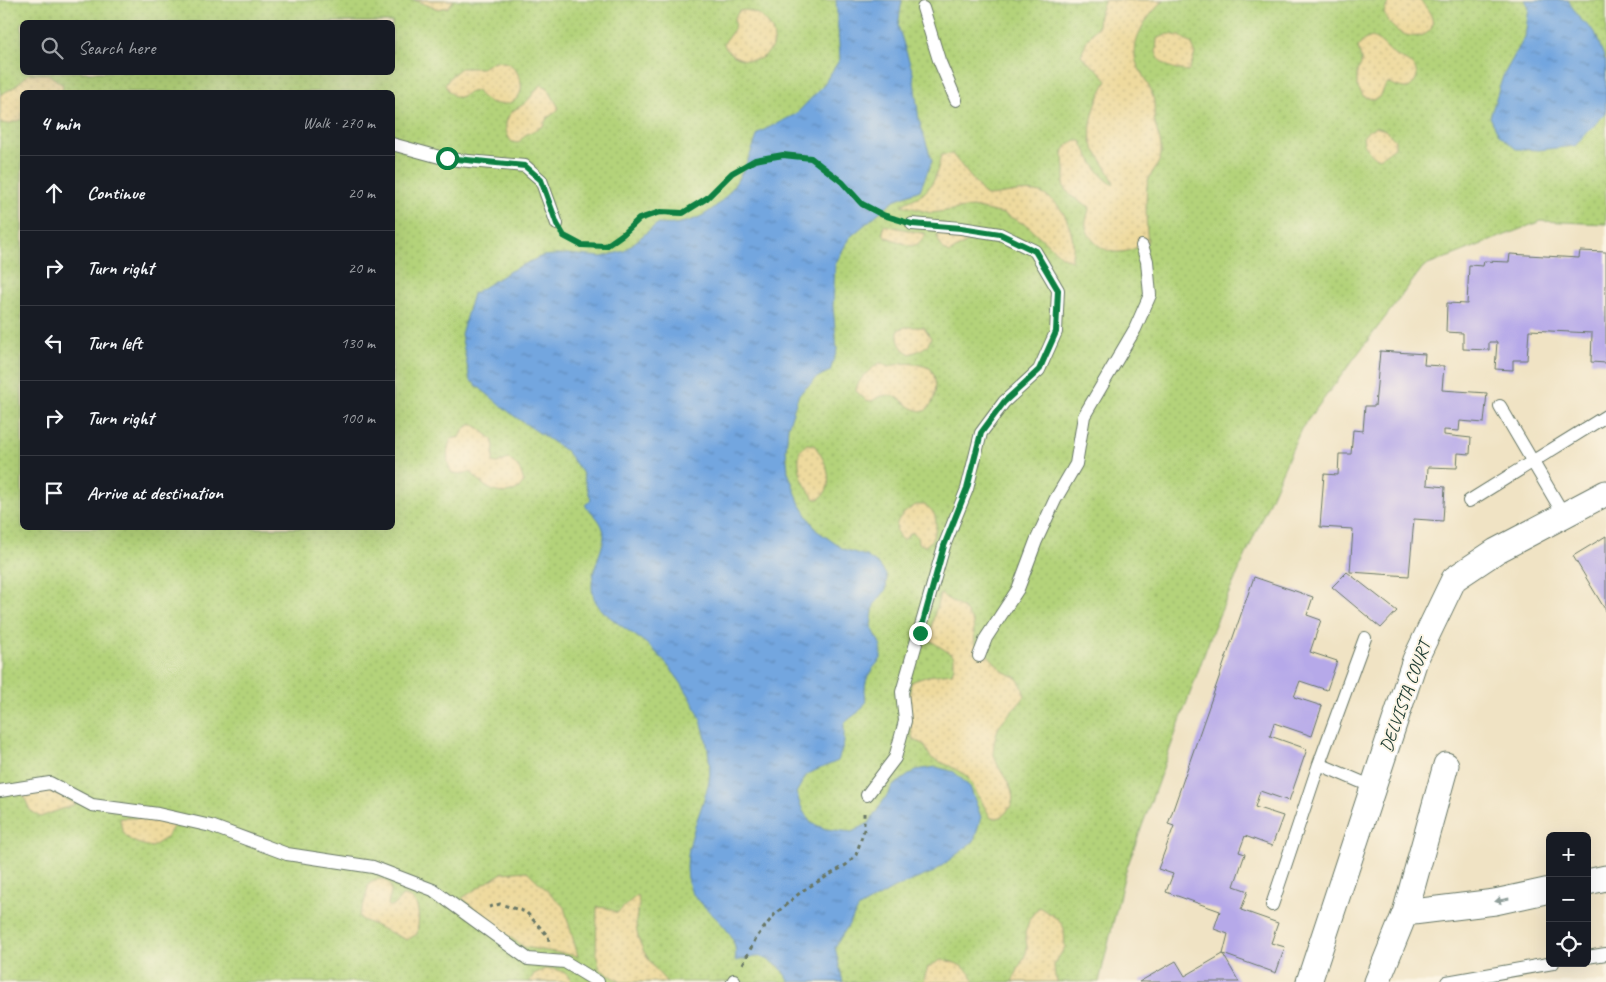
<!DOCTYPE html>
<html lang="en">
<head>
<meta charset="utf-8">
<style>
	:root { --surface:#171b24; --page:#20242c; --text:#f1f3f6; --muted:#9ea1a6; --line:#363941 }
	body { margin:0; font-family:Caveat,sans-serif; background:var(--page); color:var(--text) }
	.controls { position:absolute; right:15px; bottom:15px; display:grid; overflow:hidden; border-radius:8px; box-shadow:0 5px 20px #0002 }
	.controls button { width:45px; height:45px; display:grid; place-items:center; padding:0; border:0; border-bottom:1px solid var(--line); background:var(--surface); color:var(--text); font:25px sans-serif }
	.stop { position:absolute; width:15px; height:15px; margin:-11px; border:4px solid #0b8043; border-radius:50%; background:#fff }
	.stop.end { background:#0b8043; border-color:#fff; box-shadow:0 1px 5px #0008 }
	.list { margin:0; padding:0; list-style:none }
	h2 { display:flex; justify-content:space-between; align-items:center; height:65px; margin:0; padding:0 20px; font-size:21px }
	h2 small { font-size:16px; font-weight:400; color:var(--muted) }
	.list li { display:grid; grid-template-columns:32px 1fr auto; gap:15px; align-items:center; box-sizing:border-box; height:75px; padding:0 20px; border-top:1px solid var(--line) }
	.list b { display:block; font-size:19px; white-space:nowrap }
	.list em { font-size:16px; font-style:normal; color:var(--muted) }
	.icon { flex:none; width:28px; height:28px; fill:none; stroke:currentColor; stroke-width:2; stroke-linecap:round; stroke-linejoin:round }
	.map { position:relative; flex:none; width:1606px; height:982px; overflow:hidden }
	.search { position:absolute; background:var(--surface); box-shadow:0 5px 20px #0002; left:20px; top:20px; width:375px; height:55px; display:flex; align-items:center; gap:12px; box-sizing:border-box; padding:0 18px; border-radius:8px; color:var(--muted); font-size:19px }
	.panel { position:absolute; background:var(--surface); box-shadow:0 5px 20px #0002; left:20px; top:90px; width:375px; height:440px; border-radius:8px }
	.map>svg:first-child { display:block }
	.grass { fill:url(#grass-dots); stroke:#6a8857; fill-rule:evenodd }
	.sand { fill:url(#sand-dots); stroke:#868c69 }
	.water { fill:url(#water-ripples); stroke:#49728a }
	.building { fill:#b6a9e9 }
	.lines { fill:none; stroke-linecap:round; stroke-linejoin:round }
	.lane-casing { stroke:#687766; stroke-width:14 }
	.street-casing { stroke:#687766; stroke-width:27 }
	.path { stroke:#687766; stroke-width:3; stroke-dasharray:4 4; stroke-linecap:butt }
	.lane { stroke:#fff; stroke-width:12 }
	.street { stroke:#fff; stroke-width:25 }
	.oneway { fill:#8f9e9a }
	.route { stroke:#0b8043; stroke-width:6 }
	.labels { text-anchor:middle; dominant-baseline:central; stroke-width:4; stroke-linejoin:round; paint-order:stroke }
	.street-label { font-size:18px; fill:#1f3d34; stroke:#fcf5e5 }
</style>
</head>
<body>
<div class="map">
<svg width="1606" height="982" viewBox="0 0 1606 982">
	<defs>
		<pattern id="grass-dots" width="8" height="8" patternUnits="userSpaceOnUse" patternTransform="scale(1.25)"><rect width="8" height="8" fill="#b4d37a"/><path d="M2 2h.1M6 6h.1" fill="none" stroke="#9ab66a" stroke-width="1.8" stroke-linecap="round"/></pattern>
		<pattern id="sand-dots" width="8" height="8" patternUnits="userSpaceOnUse" patternTransform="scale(1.25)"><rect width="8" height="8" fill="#eeda9e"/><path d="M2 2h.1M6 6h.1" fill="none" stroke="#ccbc89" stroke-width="1.8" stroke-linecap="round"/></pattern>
		<pattern id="water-ripples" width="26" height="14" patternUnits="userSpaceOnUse" patternTransform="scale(1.25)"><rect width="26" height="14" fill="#73a6df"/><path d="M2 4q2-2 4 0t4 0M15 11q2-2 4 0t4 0" fill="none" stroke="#5e88b6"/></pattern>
	</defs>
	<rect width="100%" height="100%" fill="#fcf5e5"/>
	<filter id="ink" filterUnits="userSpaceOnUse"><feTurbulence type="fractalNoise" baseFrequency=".02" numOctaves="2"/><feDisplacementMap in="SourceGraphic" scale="10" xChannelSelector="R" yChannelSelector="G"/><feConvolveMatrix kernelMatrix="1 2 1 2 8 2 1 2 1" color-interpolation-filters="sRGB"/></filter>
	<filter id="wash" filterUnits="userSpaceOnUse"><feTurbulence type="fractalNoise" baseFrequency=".0096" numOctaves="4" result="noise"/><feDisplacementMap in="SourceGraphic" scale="20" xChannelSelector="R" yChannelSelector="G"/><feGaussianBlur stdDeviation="1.12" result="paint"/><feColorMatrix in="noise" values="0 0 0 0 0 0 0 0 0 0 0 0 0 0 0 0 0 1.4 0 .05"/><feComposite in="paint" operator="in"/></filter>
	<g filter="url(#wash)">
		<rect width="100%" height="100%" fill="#f0e3c4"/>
		<path class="grass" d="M0,0H1606V224L1541,221L1423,267L1301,429L1214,627L1125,873L1099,982H0ZM22,22H392V72H22ZM22,92H392V528H22Z"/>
		<path class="sand" d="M414,0H454L448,7L438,9Z
			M1105,0H1164C1149,15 1134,32 1135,56C1135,66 1149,83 1152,94C1156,103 1153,114 1155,124C1157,133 1161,140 1161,150C1162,163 1152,170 1148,181C1145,187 1146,234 1148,241C1138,247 1130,252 1118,252C1105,253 1089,241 1086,227C1085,221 1088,213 1090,207L1071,196L1063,185C1064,180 1066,175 1065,169C1065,165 1063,161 1063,157C1062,147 1071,140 1081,141C1088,155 1098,176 1112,184L1114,183C1109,170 1101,160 1094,149C1084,131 1097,97 1107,81C1100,68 1089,66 1081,55L1087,40L1098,26L1099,15Z
			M1389,0H1419C1459,37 1399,53 1384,13Z
			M745,10C761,12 775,26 774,43C771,49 767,55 761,58C749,64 726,57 724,43L734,29L735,23L734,19L739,11Z
			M1168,34L1180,36L1192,44L1195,54L1189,71C1177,70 1160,67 1156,52C1156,48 1157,43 1157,39Z
			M1372,37C1384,42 1386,49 1395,55C1405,62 1415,61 1417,76C1410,95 1402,87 1388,83C1381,88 1385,96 1374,100L1363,96L1357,86V71L1361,65V59L1358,47L1364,40Z
			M494,61C504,61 512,63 517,72C535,105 492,115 477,91C464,90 458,109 445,85L451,76L461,68H482Z
			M29,74H48L63,85L62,92H22V119L8,124L0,123V95L13,88Z
			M541,85L547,87L559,108L556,112L547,118L543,126L525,135L518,143L512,142C503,132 504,118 514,110C518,107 522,106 525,103C532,98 534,90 541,85Z
			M1376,127L1385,130L1395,140V147L1380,158C1368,154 1365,149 1363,137L1369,130Z
			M952,154L986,196C1002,196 1020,189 1036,192C1059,197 1070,221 1073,242C1074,248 1072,255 1071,261L1061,256L1028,226L1004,214L972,207L931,213L902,205C909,200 917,198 923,194C935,184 938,169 941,155Z
			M884,225L926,234L918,244L911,246L886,237L883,233Z
			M940,232L973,236L972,239L949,253C943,251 937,240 937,233Z
			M905,327H924L931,338C927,349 920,350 910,354C900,348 897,342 898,330Z
			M880,363L889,367C903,361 915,363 930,368C939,380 937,402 925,411C906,412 902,391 882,396C877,397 875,400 871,401L866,400L856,391C856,381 871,368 880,363Z
			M469,425H475L492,439L494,446L493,462L497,463L509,459C518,465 522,472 524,483C514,495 498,496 485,486C479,482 476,476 470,472L462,474L452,473C446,464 446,449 451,439L460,437L464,429Z
			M807,444L814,445C825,459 838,485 819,499H815C803,485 796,469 800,450Z
			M916,505H925C929,508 934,511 935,517C938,527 934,541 925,546L918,543L917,536L913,533H910L905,539H901C889,524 902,513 916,505Z
			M940,594L964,609L973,622L975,644L986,653L1004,672L1016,677L1022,686L1025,696C1011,716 998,717 994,744C989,771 1027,789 1007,811C1003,817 998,819 991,818L967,776L950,766L931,758L924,745L913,739C908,719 909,701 911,682L928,676L952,673L954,667V656L928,639Z
			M47,789L76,804L40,817L30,810L22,792Z
			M120,818H149L175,824L166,838L152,847C133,843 121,839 120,818Z
			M527,871L564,907L578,956L524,947L497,928L462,898L502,873Z
			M384,879C394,887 391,893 388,904L390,907L394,906L402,896C422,896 419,920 417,934L407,940L361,919L359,915C361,910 364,905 365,900C369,885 366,880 384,879Z
			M637,895C642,908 636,911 636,922C636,945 652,967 667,982H621L600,969L596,952L597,907L607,908L617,913Z
			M1039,907L1059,920L1064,928L1065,947L1054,965L1055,977L1058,982H1012L1026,953L1027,947L1025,933L1030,918Z
			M941,960C956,961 969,968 975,982H925L924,979L928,967Z
			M545,969C557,969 566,970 572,982H529L534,974Z"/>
		<path class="water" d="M836,0H902L898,26L913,73L919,120L932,161L920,190L894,200L849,238L835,265L833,306L837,350L830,371L818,377L799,394L788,427L786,450L788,472L799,502L816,530L843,549L866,556L879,565L887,576L886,590L874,605L871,625L881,646V659C873,668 865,676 865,690C865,695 867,701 864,705C860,713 850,717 844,724V743L838,761L807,774L796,793L803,811L811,823L826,829L852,832L869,823L893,786L916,770L936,767L954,772L970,787L981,817L974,841L934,872L894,888L859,908L835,947L843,982H790L779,966L761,956L735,961C740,934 716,920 701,903C698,899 693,895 691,891C678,854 701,817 709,781C712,765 706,734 700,718C692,695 667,661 648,645C634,633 600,615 594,598C585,574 609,545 603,529C600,519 592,513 585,505L591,500L582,472L566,451L514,416L470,380L461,334L473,294L510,271L542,256L567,254L602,257L624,251L657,224C716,229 742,182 758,133L796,114L822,87L840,59Z
			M1525,0H1568L1579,18L1595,32L1606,62V110L1604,115L1575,146L1539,150L1516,149L1499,135L1490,117L1503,76L1525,37L1529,7Z"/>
		<g id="blocks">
			<path class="building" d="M1580,251L1606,252V363L1591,362L1592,333L1529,330L1527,360H1513V370L1495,369L1497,342H1489V350L1463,349V333L1446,332L1447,303L1467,304L1469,265L1483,266L1484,261L1509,262L1510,254L1579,258Z
				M1380,351L1425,354L1424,365L1444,366L1442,390L1487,393L1484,423L1460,421L1459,431L1444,430V435L1471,438L1470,454L1458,453L1457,468L1428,467L1427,485L1445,487L1443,521L1414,519L1409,576L1350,572L1353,529L1320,527L1324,474L1338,475L1339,454H1351L1353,430L1363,431L1365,406H1375Z
				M1606,536V611L1573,556Z
				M1347,572L1397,611L1381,628L1332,587Z
				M1254,577L1313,597L1307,615L1321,620L1310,652L1337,661L1327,690L1300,681L1294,697L1322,706L1312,736L1274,723L1270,736L1307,749L1289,801L1260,791L1255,807L1283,816L1272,846L1245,836L1239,852L1245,854L1234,886L1248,891L1241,910L1278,923L1271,943L1285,947L1276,973L1223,954L1228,934L1214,929L1220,911L1166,892L1173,874L1158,869L1174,826L1168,824Z
				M1223,954L1239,982H1139L1176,961L1185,976Z"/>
		</g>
	</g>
	<g filter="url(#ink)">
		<use href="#blocks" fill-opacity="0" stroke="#687766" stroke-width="1"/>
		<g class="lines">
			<defs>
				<path id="lane" d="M923,8L939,60L956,100
					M392,144L447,159L525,166L541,180L557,224
					M1500,406L1564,515
					M1469,501L1606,416
					M979,656L986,638L1018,589L1036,541L1055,500L1076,464L1084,416L1135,329L1150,295L1147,261L1142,246
					M1319,764L1365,638
					M0,791L50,783L92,805L158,814L211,826L287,854L373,867L433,890L528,959L565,962L598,982
					M867,795L895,758L905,721L902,692L944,546L967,489L981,433L1004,402L1039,370L1056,332L1058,290L1035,251L1000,234L961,228L912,224
					M1272,905L1319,764L1373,787
					M1587,957L1606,954
					M733,982L734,980
					M1447,982L1553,963"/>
				<path id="street" d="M1587,882L1606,878
					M1405,913L1495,902L1550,890
					M1309,982L1415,660L1454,579L1496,551L1606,493
					M1377,982L1405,913L1446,765"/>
			</defs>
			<use href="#lane" class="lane-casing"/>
			<use href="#street" class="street-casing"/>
			<path class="path" d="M568,238L581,245L606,246L623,234L639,219L660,213H683L707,198L732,173L755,160L783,155L811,158L842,182L861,204L883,215L895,218
				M489,907L500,904L526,912L548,936L549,941
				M743,964L756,938L775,914L802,891L846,865L856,855L864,830V813"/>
			<use href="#lane" class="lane"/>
			<use href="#street" class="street"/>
		</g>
		<defs><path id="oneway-solid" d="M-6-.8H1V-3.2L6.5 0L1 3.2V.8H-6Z" transform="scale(1.25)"/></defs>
		<use class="oneway" href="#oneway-solid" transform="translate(1502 900) rotate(168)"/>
	</g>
	<g class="lines" filter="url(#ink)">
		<path class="route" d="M447,158L525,166L541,180L557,224L564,236L581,245L606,246L623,234L639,219L660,212L683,213L707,198L732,173L755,160L783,155L811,158L842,182L862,204L883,215L912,224L961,228L1000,234L1035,251L1058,290L1056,332L1039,370L1004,402L981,433L967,488L944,546L920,633"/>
	</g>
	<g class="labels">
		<g class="street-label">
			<text transform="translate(1405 696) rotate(-70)">DELVISTA COURT</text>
		</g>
	</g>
</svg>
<div class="controls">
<button>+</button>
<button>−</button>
<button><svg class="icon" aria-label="locate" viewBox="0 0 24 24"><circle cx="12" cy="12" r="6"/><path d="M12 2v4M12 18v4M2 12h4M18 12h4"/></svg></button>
</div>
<div class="stop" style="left:447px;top:158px"></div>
<div class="stop end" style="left:920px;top:633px"></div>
<div class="search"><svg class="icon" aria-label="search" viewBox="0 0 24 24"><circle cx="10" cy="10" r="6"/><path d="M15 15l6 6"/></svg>Search here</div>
<section class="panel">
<h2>4 min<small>Walk · 270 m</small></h2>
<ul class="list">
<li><svg class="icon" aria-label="ahead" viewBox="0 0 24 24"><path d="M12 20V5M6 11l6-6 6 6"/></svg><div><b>Continue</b></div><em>20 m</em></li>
<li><svg class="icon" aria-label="right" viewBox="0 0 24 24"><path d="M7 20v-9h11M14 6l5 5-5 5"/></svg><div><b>Turn right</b></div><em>20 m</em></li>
<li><svg class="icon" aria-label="left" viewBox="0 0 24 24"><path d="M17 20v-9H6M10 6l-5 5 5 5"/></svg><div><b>Turn left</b></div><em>130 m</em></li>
<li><svg class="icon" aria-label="right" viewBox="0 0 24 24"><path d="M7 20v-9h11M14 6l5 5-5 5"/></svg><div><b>Turn right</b></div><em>100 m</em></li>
<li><svg class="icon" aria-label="arrive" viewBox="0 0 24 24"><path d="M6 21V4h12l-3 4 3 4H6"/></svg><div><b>Arrive at destination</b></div></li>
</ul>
</section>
</div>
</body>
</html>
